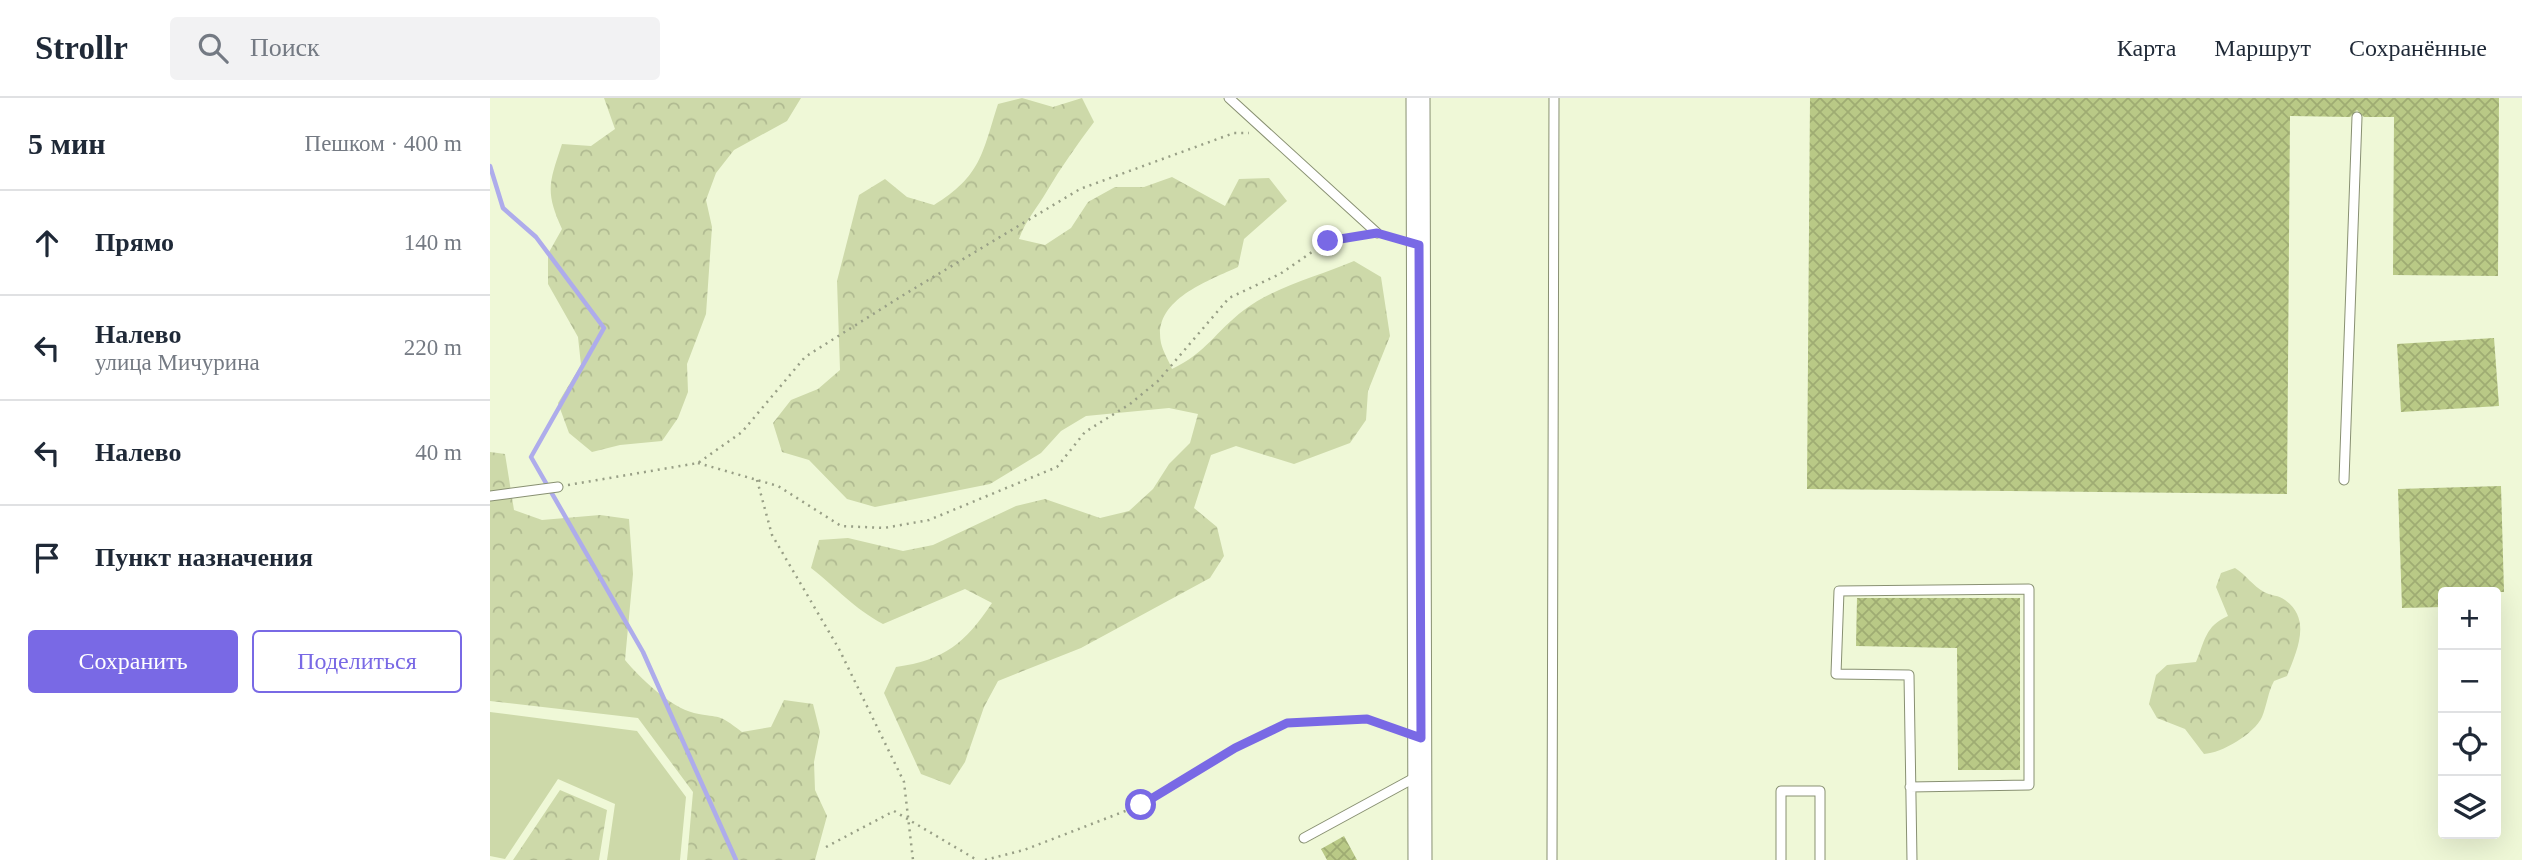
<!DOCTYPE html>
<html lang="ru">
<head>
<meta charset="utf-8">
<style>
	:root { --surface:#fff; --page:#f2f2f3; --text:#1f2937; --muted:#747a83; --line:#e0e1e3; --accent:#7969e5 }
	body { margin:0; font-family:Georgia,serif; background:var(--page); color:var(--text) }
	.controls { position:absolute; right:21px; bottom:21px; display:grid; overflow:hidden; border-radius:7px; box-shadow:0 7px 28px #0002 }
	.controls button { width:63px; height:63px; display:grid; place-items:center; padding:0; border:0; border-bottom:2px solid var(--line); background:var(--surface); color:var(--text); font:35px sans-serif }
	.stop { position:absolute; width:21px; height:21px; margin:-16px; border:5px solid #7969e5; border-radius:50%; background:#fff }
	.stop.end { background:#7969e5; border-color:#fff; box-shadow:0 2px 7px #0008 }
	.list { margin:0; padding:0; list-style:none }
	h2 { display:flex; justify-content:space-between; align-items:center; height:91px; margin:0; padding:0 28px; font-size:30px }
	h2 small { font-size:23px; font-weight:400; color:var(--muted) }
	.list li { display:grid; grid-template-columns:46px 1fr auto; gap:21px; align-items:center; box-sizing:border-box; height:105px; padding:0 28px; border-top:2px solid var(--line) }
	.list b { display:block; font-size:26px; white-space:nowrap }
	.list p { margin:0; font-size:23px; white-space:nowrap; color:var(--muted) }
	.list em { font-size:23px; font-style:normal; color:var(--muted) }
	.actions { display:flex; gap:14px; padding:21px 28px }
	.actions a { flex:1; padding:16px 0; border:2px solid var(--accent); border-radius:7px; text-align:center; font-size:24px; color:var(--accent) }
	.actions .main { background:var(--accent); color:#fff }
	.icon { flex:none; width:38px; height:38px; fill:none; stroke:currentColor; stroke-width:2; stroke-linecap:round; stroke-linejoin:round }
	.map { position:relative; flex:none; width:2032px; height:762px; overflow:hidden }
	header { display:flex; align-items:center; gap:42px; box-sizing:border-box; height:98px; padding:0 35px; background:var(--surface); border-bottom:2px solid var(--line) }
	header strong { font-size:33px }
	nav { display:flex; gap:38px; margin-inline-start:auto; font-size:24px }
	.search { width:490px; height:63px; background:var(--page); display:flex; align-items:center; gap:18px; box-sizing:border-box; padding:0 24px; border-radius:7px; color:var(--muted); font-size:26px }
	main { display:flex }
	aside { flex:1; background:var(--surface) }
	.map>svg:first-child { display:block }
	.forest { fill:url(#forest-crowns) }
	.garden { fill:#cdd9a9 }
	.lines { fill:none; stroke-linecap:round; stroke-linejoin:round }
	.stream { stroke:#aeaceb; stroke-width:4.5 }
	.building { fill:url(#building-cross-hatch) }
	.service-casing { stroke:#889072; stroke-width:11 }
	.secondary-casing { stroke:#889072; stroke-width:25 }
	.path { stroke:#989f86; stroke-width:2.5; stroke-dasharray:2 5; stroke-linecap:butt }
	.service { stroke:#fff; stroke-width:9 }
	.secondary { stroke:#fff; stroke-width:23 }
	.route { stroke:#7969e5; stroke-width:9 }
</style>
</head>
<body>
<header>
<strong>Strollr</strong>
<div class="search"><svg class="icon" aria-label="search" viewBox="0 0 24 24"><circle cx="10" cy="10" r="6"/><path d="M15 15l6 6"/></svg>Поиск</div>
<nav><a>Карта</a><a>Маршрут</a><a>Сохранённые</a></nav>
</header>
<main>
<aside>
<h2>5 мин<small>Пешком · 400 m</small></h2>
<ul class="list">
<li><svg class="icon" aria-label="ahead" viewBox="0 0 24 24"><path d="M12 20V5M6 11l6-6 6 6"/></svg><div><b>Прямо</b></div><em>140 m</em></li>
<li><svg class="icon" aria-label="left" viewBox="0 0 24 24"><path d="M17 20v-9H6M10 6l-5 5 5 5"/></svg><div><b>Налево</b><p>улица Мичурина</p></div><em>220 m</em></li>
<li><svg class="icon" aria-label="left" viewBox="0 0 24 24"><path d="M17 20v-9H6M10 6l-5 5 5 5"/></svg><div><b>Налево</b></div><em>40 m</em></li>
<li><svg class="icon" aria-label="arrive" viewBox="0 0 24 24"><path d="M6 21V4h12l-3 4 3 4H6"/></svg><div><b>Пункт назначения</b></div></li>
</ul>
<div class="actions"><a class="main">Сохранить</a><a>Поделиться</a></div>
</aside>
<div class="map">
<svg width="2032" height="762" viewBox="0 0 2032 762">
	<defs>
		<pattern id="forest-crowns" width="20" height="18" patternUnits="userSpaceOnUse" patternTransform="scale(1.75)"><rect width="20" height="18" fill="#cdd9a9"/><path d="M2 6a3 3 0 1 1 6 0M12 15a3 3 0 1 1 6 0" fill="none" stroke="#b0ba91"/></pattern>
		<pattern id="building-cross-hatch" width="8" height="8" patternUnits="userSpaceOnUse" patternTransform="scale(1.75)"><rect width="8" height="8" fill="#b9c986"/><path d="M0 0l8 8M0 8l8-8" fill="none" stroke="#9fac73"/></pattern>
	</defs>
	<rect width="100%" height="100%" fill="#eff8d7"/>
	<path class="forest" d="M114,0H311L297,23L244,52L226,75L216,102L222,129L216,216L197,266L198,294L188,320L172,343L130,347L102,354L79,335L68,305L91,267L88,239L58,186V156L72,131C55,94 59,85 72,46L101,48L125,31Z
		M532,0L563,9L592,0L604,24C587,47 571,69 557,93C547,110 535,123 529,141L555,147L581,130L598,104L625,89H654L682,79L735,108L749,81L779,80L797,103L754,141L748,169C718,183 662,202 671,245C673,254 679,263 682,271C717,254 725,234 754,212C784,189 829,178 864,163L891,179L900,238L878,293L876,322L860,345L804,366L746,348L721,357L704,410L727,429L734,458L720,480L591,550L508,583L494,609L475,664L460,687L431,676L394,595L406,569C455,562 475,545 502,505L475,491L393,526C363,510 347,490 321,470L329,442L358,440L413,453L443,447L526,408L555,401L610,420L639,413L663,391L679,366L700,345L708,316L679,310L596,318L571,333L551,355L500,386L385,409L357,401L319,362L292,354L283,325L301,302L328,291L350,272L347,183L369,97L395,81L417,99L444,107C491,78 492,56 508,6Z
		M0,354L15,356L24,412L52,422L110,417L139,421L143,476L135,562C150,580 180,609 204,615C232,621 226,614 252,634L281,629L294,602L323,606L330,634L324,664L325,692L337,718L325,762H197L203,694L148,620L0,603Z
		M1745,470C1756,477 1763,488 1774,494C1781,498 1789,497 1795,502C1822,521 1807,553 1797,578L1784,583C1778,594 1777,607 1772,619C1764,636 1732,655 1714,656L1695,631L1667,620L1659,606L1666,577L1677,567L1706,564C1715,543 1715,528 1738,518L1726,489L1731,475Z
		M70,692L117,712L109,762H23Z"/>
	<path class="garden" d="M0,614L147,633L196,699L190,762H117L125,706L68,681L15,761L0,758Z"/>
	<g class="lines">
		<path class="stream" d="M0,68L13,110L46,139L114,230L41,359L153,554L246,762"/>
	</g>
	<path class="building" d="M1320,0H2009L2008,178L1903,177L1904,19H1874L1867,12L1860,19L1800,18L1797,396L1317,391Z
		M2004,240L2009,308L1911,314L1907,246Z
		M2011,388L2014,494H1953V509L1912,510L1908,391Z
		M1367,500H1530V672H1468L1467,550L1366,548Z
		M854,738L867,762H837L831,751Z"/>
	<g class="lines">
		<defs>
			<path id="service" d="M739,0L887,135
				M1854,382L1867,19
				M0,398L68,389
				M1420,689L1539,687V491L1349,493L1346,576L1419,577L1422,762
				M814,740L926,679
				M1062,762L1064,0
				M1291,762V693H1330V762"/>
			<path id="secondary" d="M928,0L930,762"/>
		</defs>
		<use href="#service" class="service-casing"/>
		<use href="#secondary" class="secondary-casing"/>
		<path class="path" d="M208,365L288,388L351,428L394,430L439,422L567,369L595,334L640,306L668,283L739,200L790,176L838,143L872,137
			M267,382L282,437L349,551L414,684L423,762
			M78,387L208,365L252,334L315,259L415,196L590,91L744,35H759
			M336,749L404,713L487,762
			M495,762L534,752L651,707L745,650L797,625L877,621L911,633"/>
		<use href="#service" class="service"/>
		<use href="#secondary" class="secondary"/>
	</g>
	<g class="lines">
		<path class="route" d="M651,707L745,650L797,625L877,621L931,640L929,147L887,135L838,143"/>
	</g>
</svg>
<div class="controls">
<button>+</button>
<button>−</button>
<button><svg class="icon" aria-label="locate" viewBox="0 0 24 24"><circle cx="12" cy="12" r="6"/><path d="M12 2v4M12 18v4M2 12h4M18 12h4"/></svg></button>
<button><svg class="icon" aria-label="layers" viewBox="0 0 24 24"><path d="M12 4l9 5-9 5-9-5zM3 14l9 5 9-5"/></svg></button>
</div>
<div class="stop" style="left:651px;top:707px"></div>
<div class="stop end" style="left:838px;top:143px"></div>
</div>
</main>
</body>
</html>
